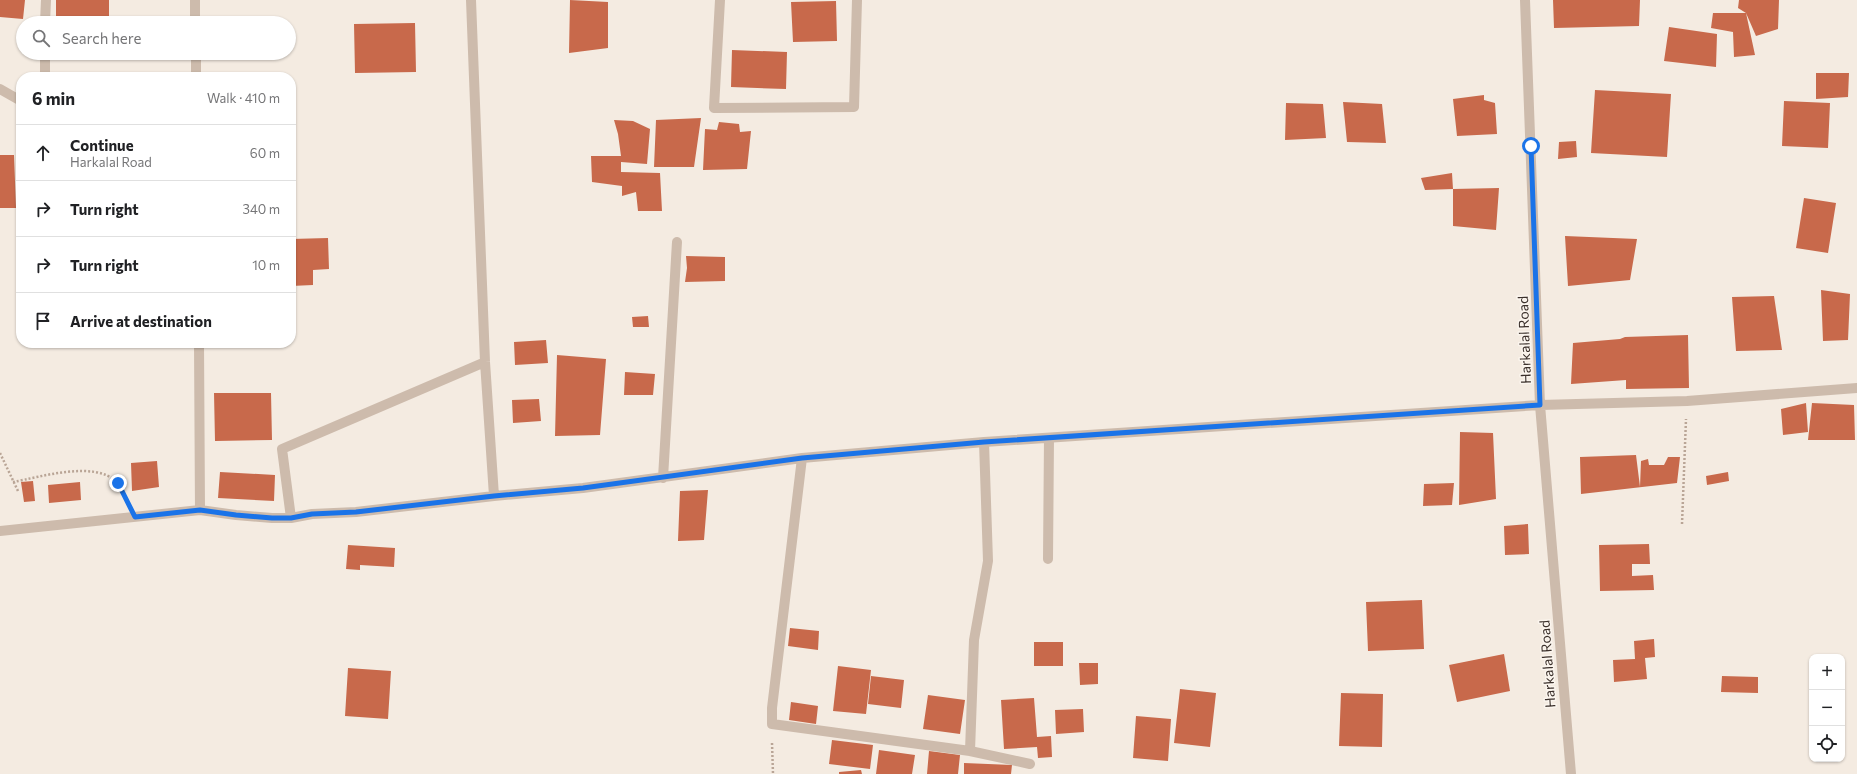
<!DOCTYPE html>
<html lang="en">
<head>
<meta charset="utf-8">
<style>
	:root { --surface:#fff; --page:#f6f6f6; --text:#202124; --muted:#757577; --line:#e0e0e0 }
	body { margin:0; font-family:Commissioner,sans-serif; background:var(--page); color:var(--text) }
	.controls { position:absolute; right:12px; bottom:12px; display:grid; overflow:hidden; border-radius:8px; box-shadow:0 1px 3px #0004 }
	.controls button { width:36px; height:36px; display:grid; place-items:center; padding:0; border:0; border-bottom:1px solid var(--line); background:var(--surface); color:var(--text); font:20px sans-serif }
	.stop { position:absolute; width:12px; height:12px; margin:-9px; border:3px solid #1a73e8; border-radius:50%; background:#fff }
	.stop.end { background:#1a73e8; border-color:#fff; box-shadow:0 1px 4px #0008 }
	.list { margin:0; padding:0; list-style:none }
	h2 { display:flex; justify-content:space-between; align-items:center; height:52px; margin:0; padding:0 16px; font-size:17px }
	h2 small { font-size:13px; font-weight:400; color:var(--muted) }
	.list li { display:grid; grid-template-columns:26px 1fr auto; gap:12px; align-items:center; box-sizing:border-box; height:56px; padding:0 16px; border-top:1px solid var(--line) }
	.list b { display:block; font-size:15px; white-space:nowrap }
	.list p { margin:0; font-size:13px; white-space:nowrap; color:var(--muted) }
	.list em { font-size:13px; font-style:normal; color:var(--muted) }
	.icon { flex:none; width:22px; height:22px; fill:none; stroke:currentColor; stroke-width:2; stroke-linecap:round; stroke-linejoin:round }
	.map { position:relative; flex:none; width:1857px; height:774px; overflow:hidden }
	.search { position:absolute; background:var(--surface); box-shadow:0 1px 3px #0004; left:16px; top:16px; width:280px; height:44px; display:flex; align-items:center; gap:10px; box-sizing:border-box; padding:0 14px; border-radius:22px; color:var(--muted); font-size:15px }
	.panel { position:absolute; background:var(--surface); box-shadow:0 1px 3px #0004; left:16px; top:72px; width:280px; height:276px; border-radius:16px }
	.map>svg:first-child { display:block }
	.building { fill:#c8694b }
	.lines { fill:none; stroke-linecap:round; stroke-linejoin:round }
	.path { stroke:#b9a596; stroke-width:2.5; stroke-dasharray:2 2; stroke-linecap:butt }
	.minor { stroke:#cdbbac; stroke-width:10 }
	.route { stroke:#1a73e8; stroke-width:5 }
	.labels { text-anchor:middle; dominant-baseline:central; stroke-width:3; stroke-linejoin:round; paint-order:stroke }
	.street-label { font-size:14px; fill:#3b302b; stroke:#fbf5ee }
</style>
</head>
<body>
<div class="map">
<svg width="1857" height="774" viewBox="0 0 1857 774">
	<rect width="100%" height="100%" fill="#f4ebe1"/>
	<path class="building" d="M0,0H25L23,19L0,17Z
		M56,0H109V23H56Z
		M570,0L608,2V48L569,53Z
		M1553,0H1640L1639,26L1554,28Z
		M1739,0H1779L1778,29L1756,36L1746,13L1755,55L1734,57L1733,32L1711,28L1713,13H1746L1738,8Z
		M836,1L837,41L793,42L791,2Z
		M415,23L416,72L355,73L354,24Z
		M1669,27L1717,34L1716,67L1664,61Z
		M732,50L787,52L786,89L731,87Z
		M1816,73H1849L1848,97L1816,99Z
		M1595,90L1671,94L1667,157L1591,153Z
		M1484,95V100L1495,103L1497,134L1457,136L1453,99Z
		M1784,101L1830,103L1828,148L1782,146Z
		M1343,102L1382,104L1386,143L1347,142Z
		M1286,103L1323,104L1326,138L1285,140Z
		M701,118L694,167H654L656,120Z
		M614,120L633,121L650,129L647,164L621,162V172L660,173L662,211H638L636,192L622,196V186L592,182L591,156H621L618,134Z
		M719,122L739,124L740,132L751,131L747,169L703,170L705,129L717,130Z
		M1576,141L1577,157L1558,159L1559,142Z
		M0,155H14L16,208H0Z
		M1452,173L1453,189L1499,188L1496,230L1453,226V189L1425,190L1421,178Z
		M1804,198L1836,203L1828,253L1796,248Z
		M1565,236L1637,239L1630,280L1568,286Z
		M328,238L329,269L313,270V285L291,286V239Z
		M686,256L725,257V281L685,282L687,268Z
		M1821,290L1850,294L1848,340L1823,341Z
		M1774,296L1782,350L1736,351L1732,297Z
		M648,316L649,327H633L632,317Z
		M1688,335L1689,388L1626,389V380L1571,384L1573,343L1620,339L1625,337Z
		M546,340L548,363L515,365L514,342Z
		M557,355L606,359L600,435L555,436Z
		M625,372L655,374L653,395H624Z
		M214,393H271L272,440L215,441Z
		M539,399L541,421L513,423L512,400Z
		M1806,403L1808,432L1783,435L1781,409Z
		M1812,403L1854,405L1855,440H1808Z
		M1460,432L1493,433L1496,499L1459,505Z
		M1636,455L1640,487L1641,461L1648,459L1649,465H1664L1668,457H1680L1677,483L1581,494L1580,457Z
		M157,461L159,487L132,491L131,463Z
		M220,472L275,475L274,501L218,498Z
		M1728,472L1729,481L1707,485L1706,476Z
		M33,481L35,501L24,502L21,482Z
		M80,482L81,500L49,503L48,485Z
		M1454,483L1452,505L1423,506L1424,484Z
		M708,490L704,540L678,541L680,491Z
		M1528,524L1529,554L1505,555L1504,526Z
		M1649,544L1650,564H1632V576L1653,575L1654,590L1600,591L1599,545Z
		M348,545L395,548L394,567L360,565V570L346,569Z
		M1422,600L1424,649L1368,651L1366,602Z
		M790,628L819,631L818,650L788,646Z
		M1654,639L1655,657L1645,658L1647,679L1614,682L1613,660L1635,659L1634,641Z
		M1034,642H1063V666H1034Z
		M1504,654L1510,691L1457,702L1449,665Z
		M1079,663H1098V684L1080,685Z
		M838,666L871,670L866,714L833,711Z
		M348,668L391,671L388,719L345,716Z
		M871,676L904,680L901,708L868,704Z
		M1722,676L1758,677V693L1721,692Z
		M1180,689L1216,693L1210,747L1174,743Z
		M1341,693L1383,694L1382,747L1339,746Z
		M928,695L965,700L960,734L923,729Z
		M1034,698L1037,737L1051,736L1052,757L1038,758L1037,747L1004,749L1001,700Z
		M791,702L818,706L816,724L789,720Z
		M1083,709L1084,732L1056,734L1055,710Z
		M1136,716L1171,719L1168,761L1133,758Z
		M832,740L873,745L870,769L829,764Z
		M879,750L915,755L912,774H876Z
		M929,751L960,755L958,774H927Z
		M964,763L1012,765L1011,774H964Z
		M861,770L862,774H839V772Z"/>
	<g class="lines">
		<path class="path" d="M0,453L18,491
			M13,482C41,477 94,460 117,482C121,486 123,493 126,498
			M1682,524L1686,419
			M772,743L773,774"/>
		<path class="minor" d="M195,0V23
			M471,0L485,362L494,496
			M720,0L714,108L854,107L857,0
			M1525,0L1540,405L1571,774
			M45,23L46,0
			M45,53V77
			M196,53V77
			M0,89L21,101
			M199,343L200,510
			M802,458L772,708V724L970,751L974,640L988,561L984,442
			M663,478L677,242
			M291,518L282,449L485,362
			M0,531L200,510L236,515L272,518H291L312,514L356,512L494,496L583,488L802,458L984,442L1540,405L1687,401L1857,388
			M1048,559L1049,438
			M970,751L1030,764"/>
	</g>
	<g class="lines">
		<path class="route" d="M118,483L135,517L200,510L236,515L272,518H291L312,514L356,512L494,496L583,488L802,458L984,442L1540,405L1531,146"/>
	</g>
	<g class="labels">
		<g class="street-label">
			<text transform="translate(1524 340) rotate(-92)">Harkalal Road</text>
			<text transform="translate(1547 664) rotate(-94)">Harkalal Road</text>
		</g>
	</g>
</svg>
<div class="controls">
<button>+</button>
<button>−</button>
<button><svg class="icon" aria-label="locate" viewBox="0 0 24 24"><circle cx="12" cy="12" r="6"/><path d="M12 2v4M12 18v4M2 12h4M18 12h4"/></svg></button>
</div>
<div class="stop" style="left:1531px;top:146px"></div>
<div class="stop end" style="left:118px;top:483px"></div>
<div class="search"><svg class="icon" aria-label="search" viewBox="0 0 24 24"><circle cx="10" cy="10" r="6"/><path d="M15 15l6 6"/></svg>Search here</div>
<section class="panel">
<h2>6 min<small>Walk · 410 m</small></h2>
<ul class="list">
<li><svg class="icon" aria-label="ahead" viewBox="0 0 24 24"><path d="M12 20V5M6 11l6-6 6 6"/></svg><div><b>Continue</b><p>Harkalal Road</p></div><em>60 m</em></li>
<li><svg class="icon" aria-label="right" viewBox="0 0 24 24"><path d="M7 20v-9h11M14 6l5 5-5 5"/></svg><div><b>Turn right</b></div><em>340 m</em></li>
<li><svg class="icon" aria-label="right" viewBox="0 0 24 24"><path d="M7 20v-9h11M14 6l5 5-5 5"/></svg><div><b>Turn right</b></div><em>10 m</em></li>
<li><svg class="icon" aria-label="arrive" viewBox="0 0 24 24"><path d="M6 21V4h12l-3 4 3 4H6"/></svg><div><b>Arrive at destination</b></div></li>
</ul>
</section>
</div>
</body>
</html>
